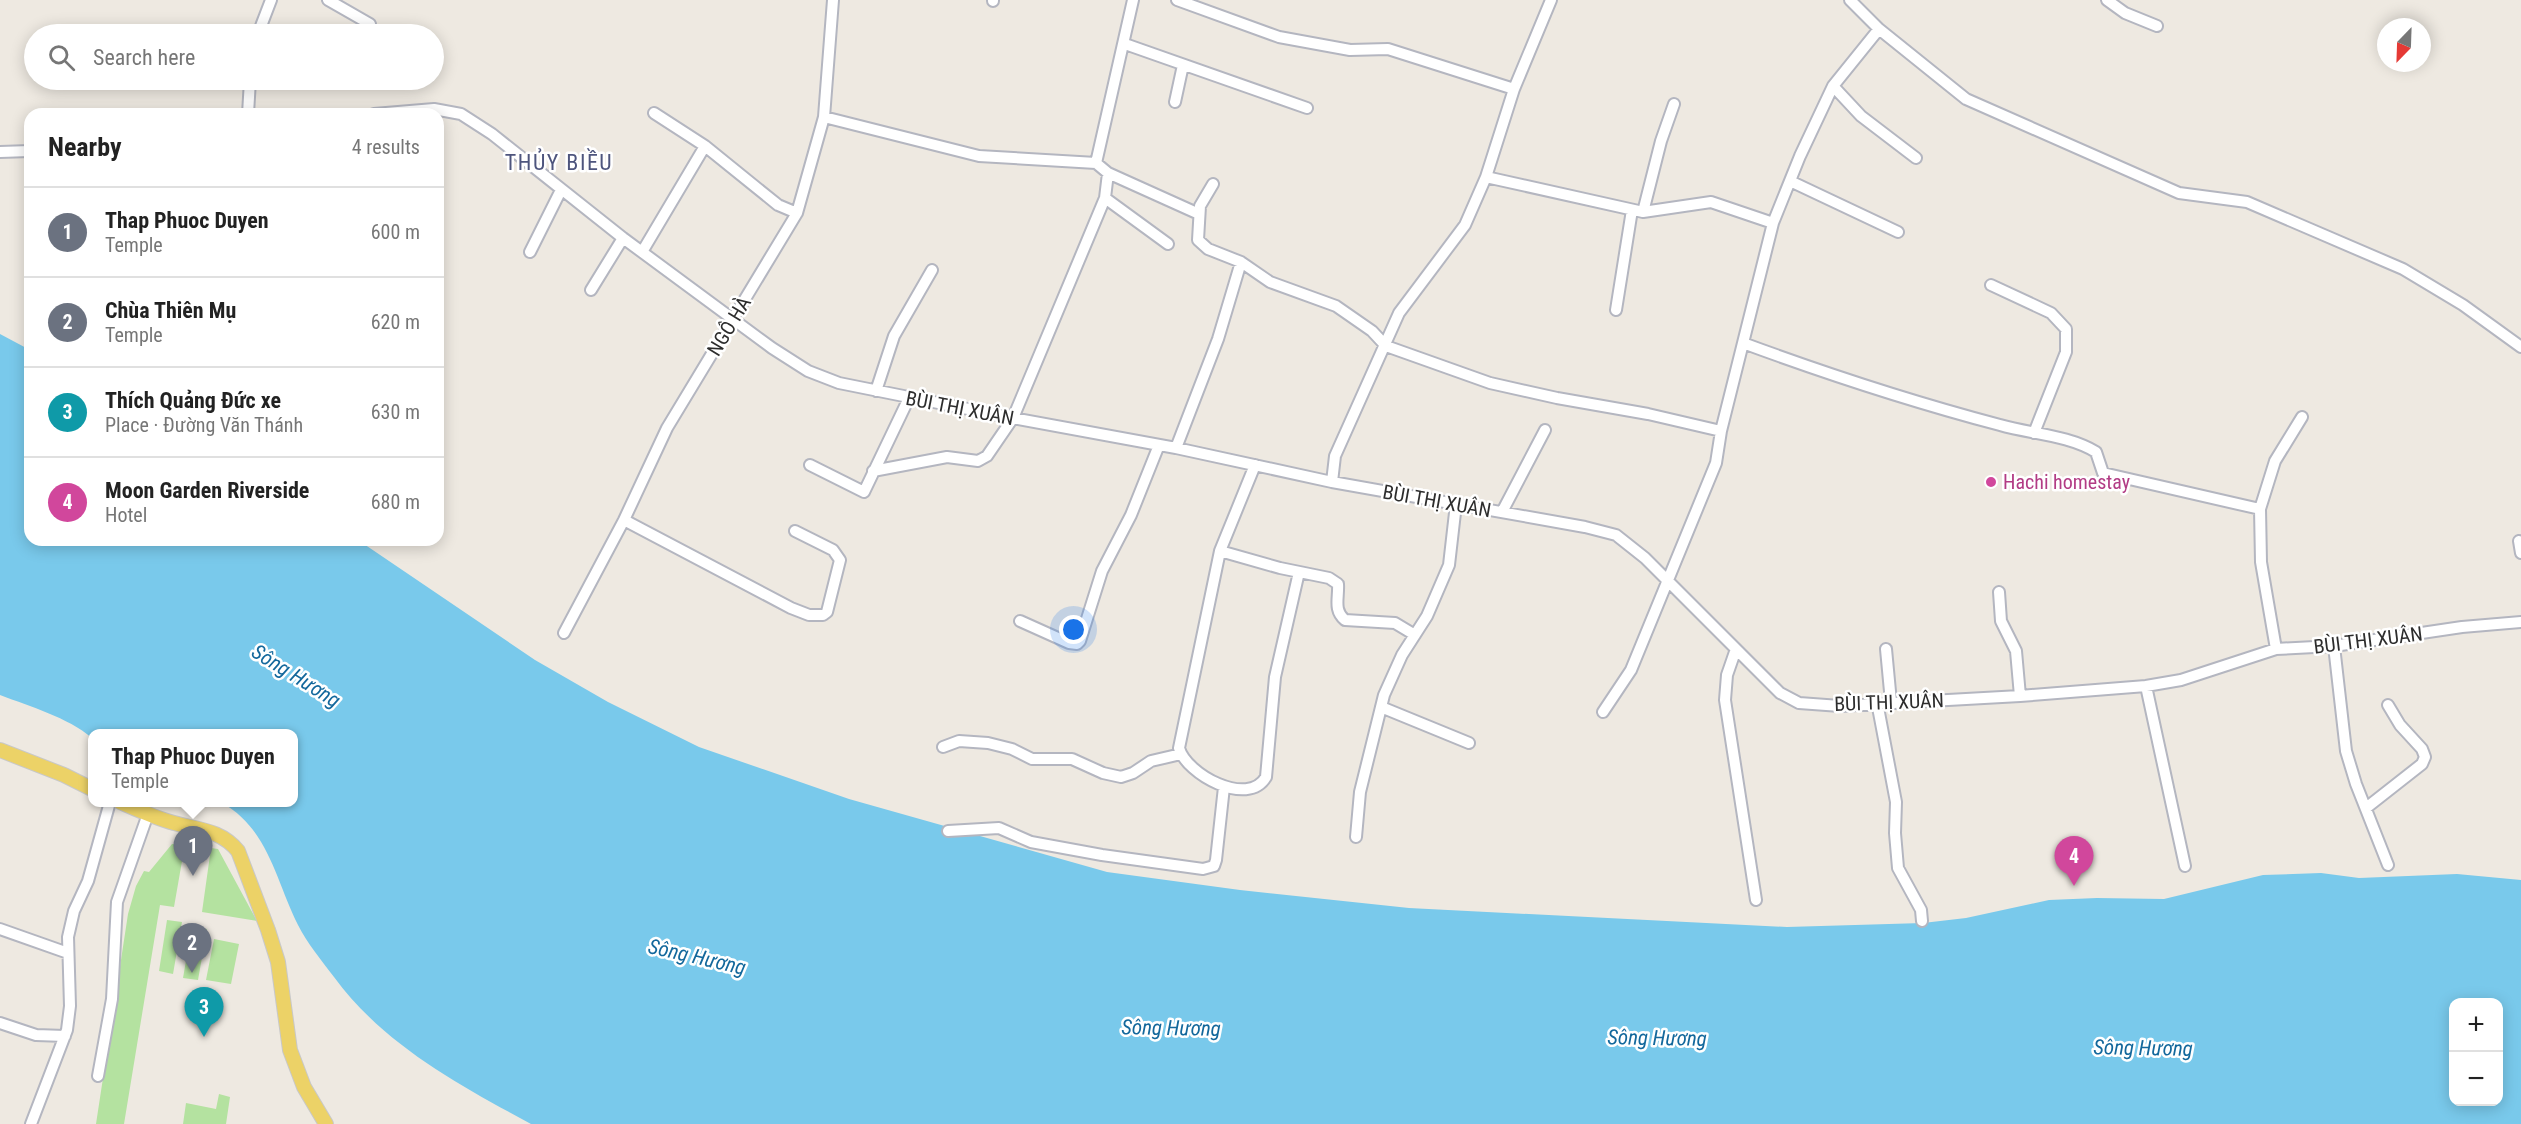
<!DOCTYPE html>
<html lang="en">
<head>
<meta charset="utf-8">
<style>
	:root { --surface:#fff; --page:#f6f6f6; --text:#222; --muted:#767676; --line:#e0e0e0; --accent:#ea580c }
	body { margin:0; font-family:"Roboto Condensed",sans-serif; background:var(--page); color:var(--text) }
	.controls { position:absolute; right:18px; bottom:18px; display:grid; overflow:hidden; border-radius:12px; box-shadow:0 3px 15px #0003 }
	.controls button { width:54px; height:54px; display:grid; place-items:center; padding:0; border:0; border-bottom:2px solid var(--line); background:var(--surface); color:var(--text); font:30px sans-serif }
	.compass { position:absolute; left:2377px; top:18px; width:54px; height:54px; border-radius:50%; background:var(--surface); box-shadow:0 3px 15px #0003; rotate:203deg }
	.you { position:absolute; left:1074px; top:630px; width:21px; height:21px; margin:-15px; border:4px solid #fff; border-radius:50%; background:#1a73e8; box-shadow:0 0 0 9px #1a73e833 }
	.badge { display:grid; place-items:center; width:39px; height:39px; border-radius:50%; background:var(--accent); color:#fff; font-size:20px; font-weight:700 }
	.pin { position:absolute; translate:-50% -50px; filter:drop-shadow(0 2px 3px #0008) }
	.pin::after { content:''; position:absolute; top:32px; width:21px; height:18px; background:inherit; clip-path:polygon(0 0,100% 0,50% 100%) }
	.popup { position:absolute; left:88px; top:729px; width:210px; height:78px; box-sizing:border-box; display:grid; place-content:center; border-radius:12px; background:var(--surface); filter:drop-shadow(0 2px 4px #0005); font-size:20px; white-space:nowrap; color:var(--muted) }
	.popup b { font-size:22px; color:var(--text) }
	.popup::after { content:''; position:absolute; left:50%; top:100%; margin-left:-12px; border:12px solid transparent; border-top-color:var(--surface) }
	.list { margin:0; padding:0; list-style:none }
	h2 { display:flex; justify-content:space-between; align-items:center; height:78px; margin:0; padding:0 24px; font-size:26px }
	h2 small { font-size:20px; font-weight:400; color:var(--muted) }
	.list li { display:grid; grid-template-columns:39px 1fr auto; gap:18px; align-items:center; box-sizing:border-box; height:90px; padding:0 24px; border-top:2px solid var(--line) }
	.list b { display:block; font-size:22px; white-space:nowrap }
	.list p { margin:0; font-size:20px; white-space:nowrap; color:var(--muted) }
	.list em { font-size:20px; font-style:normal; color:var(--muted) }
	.icon { flex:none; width:33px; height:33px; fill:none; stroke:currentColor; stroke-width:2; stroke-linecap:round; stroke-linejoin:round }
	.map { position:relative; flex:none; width:2521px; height:1124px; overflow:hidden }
	.search { position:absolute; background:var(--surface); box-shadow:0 3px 15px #0003; left:24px; top:24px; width:420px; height:66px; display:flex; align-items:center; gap:15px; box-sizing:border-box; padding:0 21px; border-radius:33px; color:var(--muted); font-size:22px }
	.panel { position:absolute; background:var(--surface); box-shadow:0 3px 15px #0003; left:24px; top:108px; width:420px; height:438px; border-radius:18px }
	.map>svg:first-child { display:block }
	.green { fill:#b4e2a0 }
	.water { fill:#79c9eb; fill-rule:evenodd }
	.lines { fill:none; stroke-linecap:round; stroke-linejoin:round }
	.minor-casing { stroke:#b4b6c0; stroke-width:14 }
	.major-casing { stroke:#c8c8c8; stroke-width:16 }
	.minor { stroke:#fff; stroke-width:10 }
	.major { stroke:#ecd267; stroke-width:14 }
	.hotel-dot { fill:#d1479c; stroke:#fff; stroke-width:2 }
	.labels { text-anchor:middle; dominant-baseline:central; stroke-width:5; stroke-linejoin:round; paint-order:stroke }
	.street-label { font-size:20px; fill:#2d2d2d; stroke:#fff }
	.hotel-label { font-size:20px; fill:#b23c85; stroke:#fff; text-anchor:start }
	.water-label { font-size:21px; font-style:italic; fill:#13689c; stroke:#fff }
	.quarter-label { font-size:22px; letter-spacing:1.5px; fill:#4e557d; stroke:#fff }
</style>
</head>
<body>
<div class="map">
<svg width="2521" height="1124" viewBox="0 0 2521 1124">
	<rect width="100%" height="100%" fill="#eee9e1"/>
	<path class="green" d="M172,844H185L174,907L160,905L124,1124H96L128,914L136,886L144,871L149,872Z
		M191,847L204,849L201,862L189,860Z
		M211,848L218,849L257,921L202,912Z
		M167,920L182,922L173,974L159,971Z
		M192,926L207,929L198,980L183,978Z
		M214,939L239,944L231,984L206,980Z
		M219,1094L230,1097L226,1124H183L186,1103L216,1109Z"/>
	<path class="water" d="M0,334L30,350V540H358L535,660L608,702L699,747L849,799L1107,872L1240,890L1409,908L1787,927L1923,923L1966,918L2049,900L2097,898L2164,899L2263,875L2321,873L2359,878L2457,874L2521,880V1124H531C459,1085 384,1045 334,977C322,961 307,943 298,925C276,881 268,828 222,803L294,802V734H92V738C67,717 31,707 0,695ZM2454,1002H2498V1102H2454Z"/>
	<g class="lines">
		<defs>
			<path id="minor" d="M328,0L370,24
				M993,0V1
				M1177,0L1279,37L1350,50L1388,49L1514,89
				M1850,0L1879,29L1966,99L2179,193L2247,202L2403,269L2463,305L2521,347
				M2107,0L2125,13L2157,26
				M258,34L271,0
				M1125,44L1307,108
				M1833,86L1861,116L1916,158
				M1175,102L1183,65
				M654,113L705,146L778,205L797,213
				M248,114L250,80
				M374,114L434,109L461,114L492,134L623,238L772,348L808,371L839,383L1013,418L1176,448L1332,482L1585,527L1616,535L1645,558L1780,693L1799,703L1840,706L2020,696L2146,686L2181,680L2276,649L2334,646L2462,627L2521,622
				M824,117L979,156L1096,163
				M0,152L30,151
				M1108,173L1199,214
				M1486,177L1514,89L1551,0
				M1790,181L1898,232
				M1213,184L1200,206L1198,240L1208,249L1241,262L1270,282L1336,306L1372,331L1386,346L1490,383L1557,398L1648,414L1721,431
				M1105,198L1168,244
				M1643,212L1661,141L1674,104
				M530,252L561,190
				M642,252L705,146
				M1991,285L2051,313L2066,329V352L2034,433
				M591,290L623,238
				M1616,310L1632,210
				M1743,343C1827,374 1913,402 2000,425C2031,434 2068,435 2096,452L2103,473L2260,509L2261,562L2276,649
				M876,391L894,336L932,270
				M1176,448L1218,339L1241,262
				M810,465L864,492L909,398
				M1255,465L1220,551L1179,748C1186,774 1248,808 1266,777L1275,677L1299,572
				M873,471L947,457L978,461L987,456L1013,418L1105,198L1108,173L1096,163L1133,0
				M1332,482L1335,456L1399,313L1465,225L1486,177L1643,212L1711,202L1773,223
				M2260,509L2275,461L2302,417
				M1502,512L1545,430
				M624,520L791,608L809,615H823L827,612L840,560L833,550L795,531
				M2519,541L2521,553
				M1220,551L1280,568L1329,578L1338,584C1339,598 1333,610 1345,620L1395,623L1415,635
				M1999,592L2001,621L2016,651L2020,696
				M1020,621L1069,643L1077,644L1080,641L1102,571L1131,515L1159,445
				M564,633L624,520L667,428L797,213L824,117L833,0
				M2334,646L2346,751L2356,784L2388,865
				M1736,649L1727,675L1725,700L1756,900
				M1886,649L1891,702
				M2146,686L2185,866
				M1877,702L1896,802L1895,833L1898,868L1921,910L1922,921
				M1381,707L1469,743
				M1603,712L1631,670L1716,463L1721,431L1773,223L1800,156L1833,86L1879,29
				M943,747L959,741L988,743L1012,749L1032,759H1072L1103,773L1121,777L1133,773L1151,761L1181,754
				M2366,808L2422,764L2425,757L2422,749L2400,725L2388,705
				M948,831L999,828L1031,842L1102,855L1203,869L1214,866L1216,860L1224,787
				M1356,837L1360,792L1384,695L1402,655L1427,616L1449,565L1456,504
				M0,929L68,953
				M0,1023L36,1035L65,1036
				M98,1076L112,999L117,902L148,814
				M31,1124L67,1030L70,1006L68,937L74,911L88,881L110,802"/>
			<path id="major" d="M0,750L64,775L92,789
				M120,802C138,810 155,818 174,823C199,830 221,830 238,851L268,930L278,962L290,1050L304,1087L326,1124"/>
		</defs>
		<use href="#minor" class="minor-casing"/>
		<use href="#major" class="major-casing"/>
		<use href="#minor" class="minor"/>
		<use href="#major" class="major"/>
	</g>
	<circle class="hotel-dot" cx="1991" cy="482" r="6"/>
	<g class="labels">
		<g class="street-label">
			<text transform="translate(729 326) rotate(-59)">NGÔ HÀ</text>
			<text transform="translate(960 408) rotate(11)">BÙI THỊ XUÂN</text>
			<text transform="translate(1437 501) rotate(10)">BÙI THỊ XUÂN</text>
			<text transform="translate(2368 640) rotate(-7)">BÙI THỊ XUÂN</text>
			<text transform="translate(1889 702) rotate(-2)">BÙI THỊ XUÂN</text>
		</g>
		<g class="hotel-label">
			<text x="2003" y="482">Hachi homestay</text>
		</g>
		<g class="water-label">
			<text transform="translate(296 676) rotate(32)">Sông Hương</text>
			<text transform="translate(697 957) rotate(13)">Sông Hương</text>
			<text transform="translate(1171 1028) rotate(1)">Sông Hương</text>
			<text transform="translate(1657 1038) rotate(1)">Sông Hương</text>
			<text transform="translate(2143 1048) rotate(1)">Sông Hương</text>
		</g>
		<g class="quarter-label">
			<text x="559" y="162">THỦY BIỀU</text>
		</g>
	</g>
</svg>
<div class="controls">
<button>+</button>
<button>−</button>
</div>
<svg class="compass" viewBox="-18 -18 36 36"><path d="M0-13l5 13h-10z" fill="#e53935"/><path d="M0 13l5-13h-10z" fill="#767676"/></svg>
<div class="you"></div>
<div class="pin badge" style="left:193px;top:876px;background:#6b7280">1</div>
<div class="popup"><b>Thap Phuoc Duyen</b>Temple</div>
<div class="pin badge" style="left:192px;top:973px;background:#6b7280">2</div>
<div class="pin badge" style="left:204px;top:1037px;background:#0f9aa8">3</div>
<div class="pin badge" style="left:2074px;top:886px;background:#d1479c">4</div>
<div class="search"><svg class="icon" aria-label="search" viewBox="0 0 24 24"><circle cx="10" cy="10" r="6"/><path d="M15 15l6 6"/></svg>Search here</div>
<section class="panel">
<h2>Nearby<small>4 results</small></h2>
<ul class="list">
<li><span class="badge" style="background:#6b7280">1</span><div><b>Thap Phuoc Duyen</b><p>Temple</p></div><em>600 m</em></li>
<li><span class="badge" style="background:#6b7280">2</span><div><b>Chùa Thiên Mụ</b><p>Temple</p></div><em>620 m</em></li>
<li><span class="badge" style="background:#0f9aa8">3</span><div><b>Thích Quảng Đức xe</b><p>Place · Đường Văn Thánh</p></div><em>630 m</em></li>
<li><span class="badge" style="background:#d1479c">4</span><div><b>Moon Garden Riverside</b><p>Hotel</p></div><em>680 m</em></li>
</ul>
</section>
</div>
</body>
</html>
